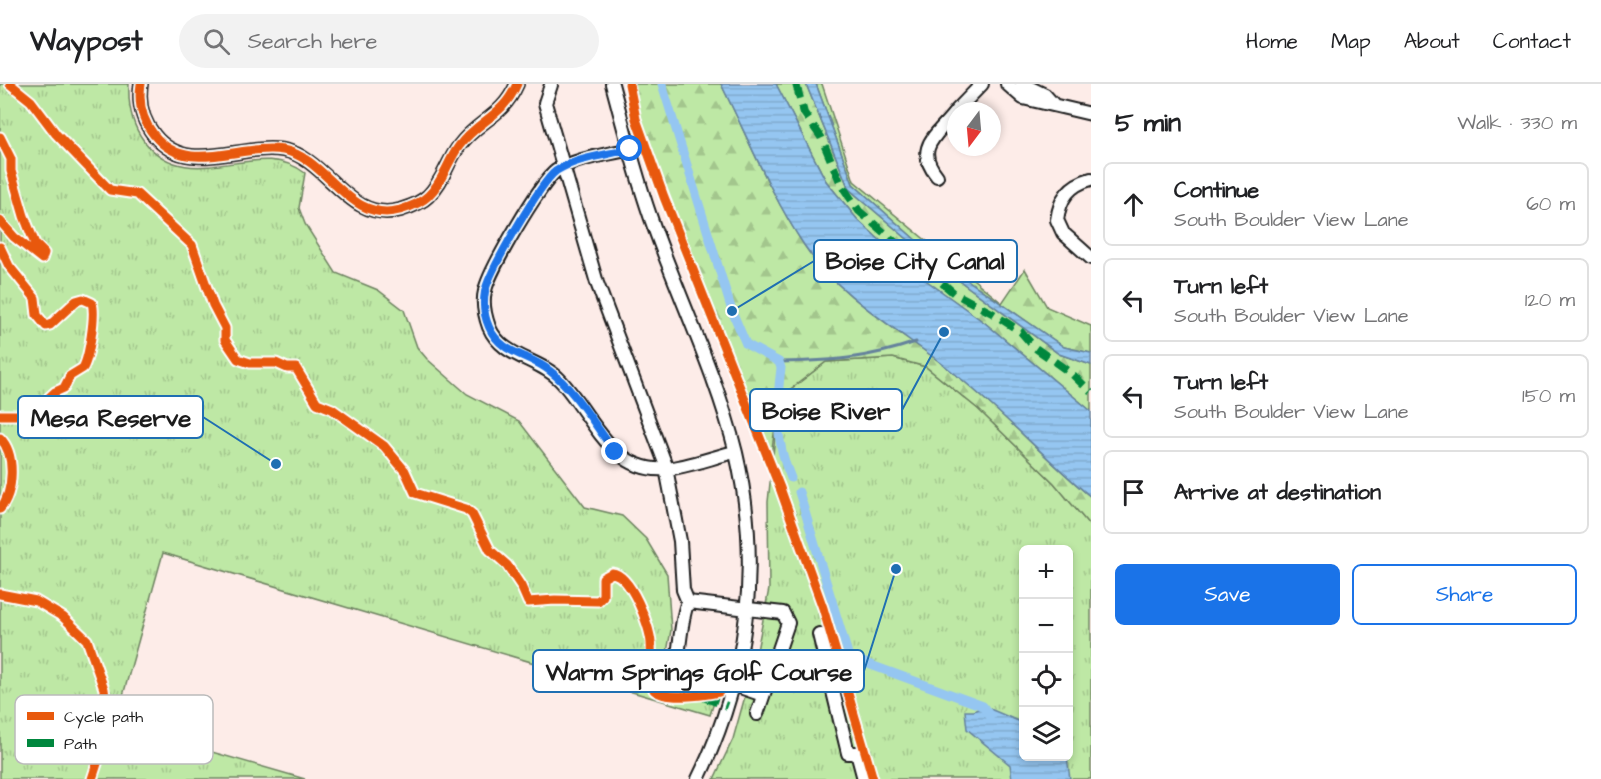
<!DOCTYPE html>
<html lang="en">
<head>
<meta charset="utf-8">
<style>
	:root { --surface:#fff; --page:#f2f2f2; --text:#202124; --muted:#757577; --line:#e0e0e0; --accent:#1a73e8 }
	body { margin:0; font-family:"Architects Daughter",sans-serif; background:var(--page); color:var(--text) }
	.controls { position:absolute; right:18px; bottom:18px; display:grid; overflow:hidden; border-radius:9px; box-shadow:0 3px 9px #0003 }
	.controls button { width:54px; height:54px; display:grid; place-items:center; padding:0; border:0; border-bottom:2px solid var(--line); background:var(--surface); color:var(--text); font:30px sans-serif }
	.compass { position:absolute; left:947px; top:18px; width:54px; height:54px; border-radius:50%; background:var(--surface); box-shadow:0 3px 9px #0003; rotate:196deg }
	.stop { position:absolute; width:18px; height:18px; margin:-14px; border:4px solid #1a73e8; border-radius:50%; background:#fff }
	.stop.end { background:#1a73e8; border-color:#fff; box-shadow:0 2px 6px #0008 }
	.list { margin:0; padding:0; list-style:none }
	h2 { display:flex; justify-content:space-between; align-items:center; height:78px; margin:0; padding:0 24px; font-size:26px }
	h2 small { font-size:20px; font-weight:400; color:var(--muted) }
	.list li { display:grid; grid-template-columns:39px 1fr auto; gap:18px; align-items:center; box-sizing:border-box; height:84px; margin:0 12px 12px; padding:0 12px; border:2px solid var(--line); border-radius:9px }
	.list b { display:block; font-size:22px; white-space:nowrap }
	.list p { margin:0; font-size:20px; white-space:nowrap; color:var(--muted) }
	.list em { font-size:20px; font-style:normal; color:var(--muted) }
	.actions { display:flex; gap:12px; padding:18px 24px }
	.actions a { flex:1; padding:14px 0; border:2px solid var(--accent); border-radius:9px; text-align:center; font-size:21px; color:var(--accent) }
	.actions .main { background:var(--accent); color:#fff }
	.icon { flex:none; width:33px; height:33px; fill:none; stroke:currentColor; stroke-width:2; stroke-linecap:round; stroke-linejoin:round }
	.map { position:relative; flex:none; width:1091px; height:695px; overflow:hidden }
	header { display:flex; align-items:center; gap:36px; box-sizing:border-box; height:84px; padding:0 30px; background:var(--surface); border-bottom:2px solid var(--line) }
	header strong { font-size:28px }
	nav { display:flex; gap:33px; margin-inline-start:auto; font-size:21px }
	.search { width:420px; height:54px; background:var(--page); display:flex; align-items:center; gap:15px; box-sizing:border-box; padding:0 21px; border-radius:33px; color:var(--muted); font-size:22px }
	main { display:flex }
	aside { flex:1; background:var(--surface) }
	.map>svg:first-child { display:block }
	.grass { fill:url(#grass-tufts); stroke:#6d8260; stroke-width:1.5; fill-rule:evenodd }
	.forest { fill:url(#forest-firs); stroke:#6d8260; stroke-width:1.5 }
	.water { fill:url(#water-rules); stroke:#65829c; stroke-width:1.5 }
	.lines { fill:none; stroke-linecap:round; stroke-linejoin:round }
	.stream { stroke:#65829c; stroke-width:3 }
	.canal { stroke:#95c6f1; stroke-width:9 }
	.minor-casing { stroke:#1c1c1c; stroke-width:16 }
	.minor { stroke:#fff; stroke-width:12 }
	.quiet { stroke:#00873e; stroke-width:8; stroke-dasharray:15 8; stroke-linecap:butt }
	.cycleway-casing { stroke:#fff; stroke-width:13 }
	.cycleway { stroke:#e8590c; stroke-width:9 }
	.route { stroke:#1a73e8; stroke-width:8 }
	.key { fill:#fff; stroke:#bbb; stroke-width:1.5 }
	.key-label { font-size:16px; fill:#1c1c1c }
	.leader { fill:none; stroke:#1f6fb2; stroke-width:2 }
	.callout-dot { fill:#1f6fb2; stroke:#fff; stroke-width:2 }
	.callout { fill:#fff; stroke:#1f6fb2; stroke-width:2 }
	.callout-label { font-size:24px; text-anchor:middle; font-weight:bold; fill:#1c1c1c }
</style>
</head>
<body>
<header>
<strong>Waypost</strong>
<div class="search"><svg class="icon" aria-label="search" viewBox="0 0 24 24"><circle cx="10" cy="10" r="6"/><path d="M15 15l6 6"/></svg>Search here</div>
<nav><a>Home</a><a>Map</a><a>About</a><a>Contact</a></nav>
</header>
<main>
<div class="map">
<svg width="1091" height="695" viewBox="0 0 1091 695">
	<defs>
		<pattern id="grass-tufts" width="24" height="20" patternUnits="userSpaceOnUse" patternTransform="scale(1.5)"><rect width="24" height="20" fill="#bee8a5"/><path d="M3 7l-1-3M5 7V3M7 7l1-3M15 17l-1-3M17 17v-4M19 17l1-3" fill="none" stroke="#a3c68d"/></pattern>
		<pattern id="forest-firs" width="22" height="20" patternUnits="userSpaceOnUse" patternTransform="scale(1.5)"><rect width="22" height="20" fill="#bee8a5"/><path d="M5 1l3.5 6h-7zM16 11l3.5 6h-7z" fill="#a3c68d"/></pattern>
		<pattern id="water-rules" width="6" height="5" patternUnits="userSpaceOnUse" patternTransform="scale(1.5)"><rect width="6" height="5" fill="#95c6f1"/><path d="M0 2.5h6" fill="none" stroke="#80aace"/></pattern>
	</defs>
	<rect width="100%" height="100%" fill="#fdece8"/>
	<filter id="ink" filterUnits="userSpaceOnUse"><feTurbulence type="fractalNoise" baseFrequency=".0167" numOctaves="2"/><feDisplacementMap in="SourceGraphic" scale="12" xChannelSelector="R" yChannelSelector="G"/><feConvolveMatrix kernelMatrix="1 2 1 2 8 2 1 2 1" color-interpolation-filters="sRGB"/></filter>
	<g filter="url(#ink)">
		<path class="grass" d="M0,0H129C128,21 131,40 144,57C190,115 257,51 305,89L299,124L305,140L336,189L378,206L404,226L417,263L427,275L467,310L519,337L585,423L622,432L646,455L667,490L671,546L662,596L716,612L710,631L163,469L115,640L305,695H0Z
			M893,274L926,283L978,325L1054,399L1091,443V695H714L733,655L755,577L769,505L768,418L779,314L826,278ZM1023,466H1068V672H1023Z"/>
		<path class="forest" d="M629,0H721C748,54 771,111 804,161C837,211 902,248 949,285C999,324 1042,372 1091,413V443L1054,399L978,325L926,283L893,274L826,278L779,314L770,379L636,35Z
			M776,0H806L849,105L934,178L1059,270L1091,281V327L985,239L913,187L857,135L826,97Z
			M816,0H822L854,97L1002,219L1025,185L1047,223L1091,242V269L1064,263L937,175L853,100Z"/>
		<path class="water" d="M721,0H776L826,97L857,135L913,187L985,239L1091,327V413C1042,372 999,324 949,285C902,248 838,212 804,161C771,111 748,54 721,0Z
			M806,0H816L853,100L937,175L1064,263L1091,269V281L1059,270L934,178L849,105Z
			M983,622L1023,639V672L1067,673L1070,695H1012L1010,681L967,645L965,627H974Z"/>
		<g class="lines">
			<path class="stream" d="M779,278C831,277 866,275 916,258"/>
			<path class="canal" d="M662,0L732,227L746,260L779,278L781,284C776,323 775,358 791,394
				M799,408L849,573L983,622L990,632"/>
			<defs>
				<path id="minor" d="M141,0C138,19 142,36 154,51C187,93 240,59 283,66C328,74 348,140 400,126C410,123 421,119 428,112C443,98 447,78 459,62C479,35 502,34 517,0
					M612,0C625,48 637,97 654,143C681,218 717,292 736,369C762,480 748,593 698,695
					M1007,0L1023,14L1091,30
					M1022,0L1045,11L1053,20
					M551,1L545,19L597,199L665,379L680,457L683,506L688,518C681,532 680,565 676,583
					M956,27L982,0
					M630,65C607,71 576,74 556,87C541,98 488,188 485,207C482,219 485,232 489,243C502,274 539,274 560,296C591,328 610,389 665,385C688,383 713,373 735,368
					M937,92C913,63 938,51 956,27
					M1091,95C1069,101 1060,114 1057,136L1063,149L1091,174
					M688,518L783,529L788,539L757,630
					M819,550L848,669H857L864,695
					M734,601L763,611"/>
			</defs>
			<use href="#minor" class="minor-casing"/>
			<use href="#minor" class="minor"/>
			<path class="quiet" d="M796,0L804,29L821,53L841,100L859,127L954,209L992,229L1021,248L1034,263L1072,290L1091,308
				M703,613L727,622"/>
			<defs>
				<path id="cycleway" d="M10,0L31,17L56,50L110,106L137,110L192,161L213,221L225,244V256L238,275L250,279H276L287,284H296L317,319L332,325L384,362L405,387L415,409L466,425L472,430L490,466L507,481L521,502L528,518L555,516L598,517L603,512V494L612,489C631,491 650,542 651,559C652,576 649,589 654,606C666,617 704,611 719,608
					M141,0C138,19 142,36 154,51C187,93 240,59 283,66C328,74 348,140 400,126C410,123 421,119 428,112C443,98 447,78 459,62C479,35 502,34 517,0
					M629,0L636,35L664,113L780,404L823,524L873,695
					M0,53L11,75V87L24,132L35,160L44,169L42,175L14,153L0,137
					M0,163L9,182L35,214L37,231L46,242L50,241L76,217L83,215L92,219C96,230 89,274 83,284L70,292L64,304L55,308L30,331H0
					M0,354C16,370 14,408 0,425
					M0,510L36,517L63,533L87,556L104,605L109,643L92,695"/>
			</defs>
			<use href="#cycleway" class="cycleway-casing"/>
			<use href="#cycleway" class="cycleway"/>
		</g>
	</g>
	<g class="lines" filter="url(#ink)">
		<path class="route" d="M615,368C596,343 575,306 550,287C530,270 501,271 489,243C484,232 483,219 485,208C488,189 541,98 556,87C576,74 607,71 630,65"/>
	</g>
	<rect x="15" y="611" width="198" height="69" rx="9" class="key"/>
	<rect x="27" y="628" width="27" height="8" fill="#e8590c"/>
	<rect x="27" y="655" width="27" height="8" fill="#00873e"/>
	<g class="key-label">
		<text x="64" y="638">Cycle path</text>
		<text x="64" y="665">Path</text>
	</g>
	<path class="leader" d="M732 227L814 177M944 248L902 326M276 380L203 333M896 485L864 587"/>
	<g class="callout-dot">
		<circle cx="732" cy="227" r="6"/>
		<circle cx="944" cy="248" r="6"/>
		<circle cx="276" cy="380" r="6"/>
		<circle cx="896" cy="485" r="6"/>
	</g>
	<g class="callout">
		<rect x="814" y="156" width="203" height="42" rx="6"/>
		<rect x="750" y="305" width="152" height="42" rx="6"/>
		<rect x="18" y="312" width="185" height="42" rx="6"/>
		<rect x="533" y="566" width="331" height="42" rx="6"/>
	</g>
	<g class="callout-label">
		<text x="915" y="185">Boise City Canal</text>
		<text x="826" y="335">Boise River</text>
		<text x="111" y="342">Mesa Reserve</text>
		<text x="699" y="596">Warm Springs Golf Course</text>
	</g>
</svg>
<div class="controls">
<button>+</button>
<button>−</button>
<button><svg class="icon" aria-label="locate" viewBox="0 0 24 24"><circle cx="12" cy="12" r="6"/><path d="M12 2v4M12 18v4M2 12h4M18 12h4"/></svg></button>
<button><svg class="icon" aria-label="layers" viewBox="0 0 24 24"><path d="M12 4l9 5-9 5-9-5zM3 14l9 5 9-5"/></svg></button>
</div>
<svg class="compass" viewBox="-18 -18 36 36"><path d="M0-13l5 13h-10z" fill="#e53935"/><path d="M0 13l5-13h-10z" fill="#757577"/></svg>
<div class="stop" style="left:630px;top:65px"></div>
<div class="stop end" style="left:615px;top:368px"></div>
</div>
<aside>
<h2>5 min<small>Walk · 330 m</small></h2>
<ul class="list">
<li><svg class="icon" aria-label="ahead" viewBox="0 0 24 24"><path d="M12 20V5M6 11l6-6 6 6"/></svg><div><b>Continue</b><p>South Boulder View Lane</p></div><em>60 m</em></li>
<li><svg class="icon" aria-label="left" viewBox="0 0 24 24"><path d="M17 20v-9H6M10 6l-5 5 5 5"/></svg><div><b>Turn left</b><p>South Boulder View Lane</p></div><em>120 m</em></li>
<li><svg class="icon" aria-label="left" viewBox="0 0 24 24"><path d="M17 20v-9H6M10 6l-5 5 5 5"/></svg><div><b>Turn left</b><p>South Boulder View Lane</p></div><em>150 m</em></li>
<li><svg class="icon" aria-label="arrive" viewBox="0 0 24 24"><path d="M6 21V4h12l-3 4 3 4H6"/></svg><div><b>Arrive at destination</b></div></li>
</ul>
<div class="actions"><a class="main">Save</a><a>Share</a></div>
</aside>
</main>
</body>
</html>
